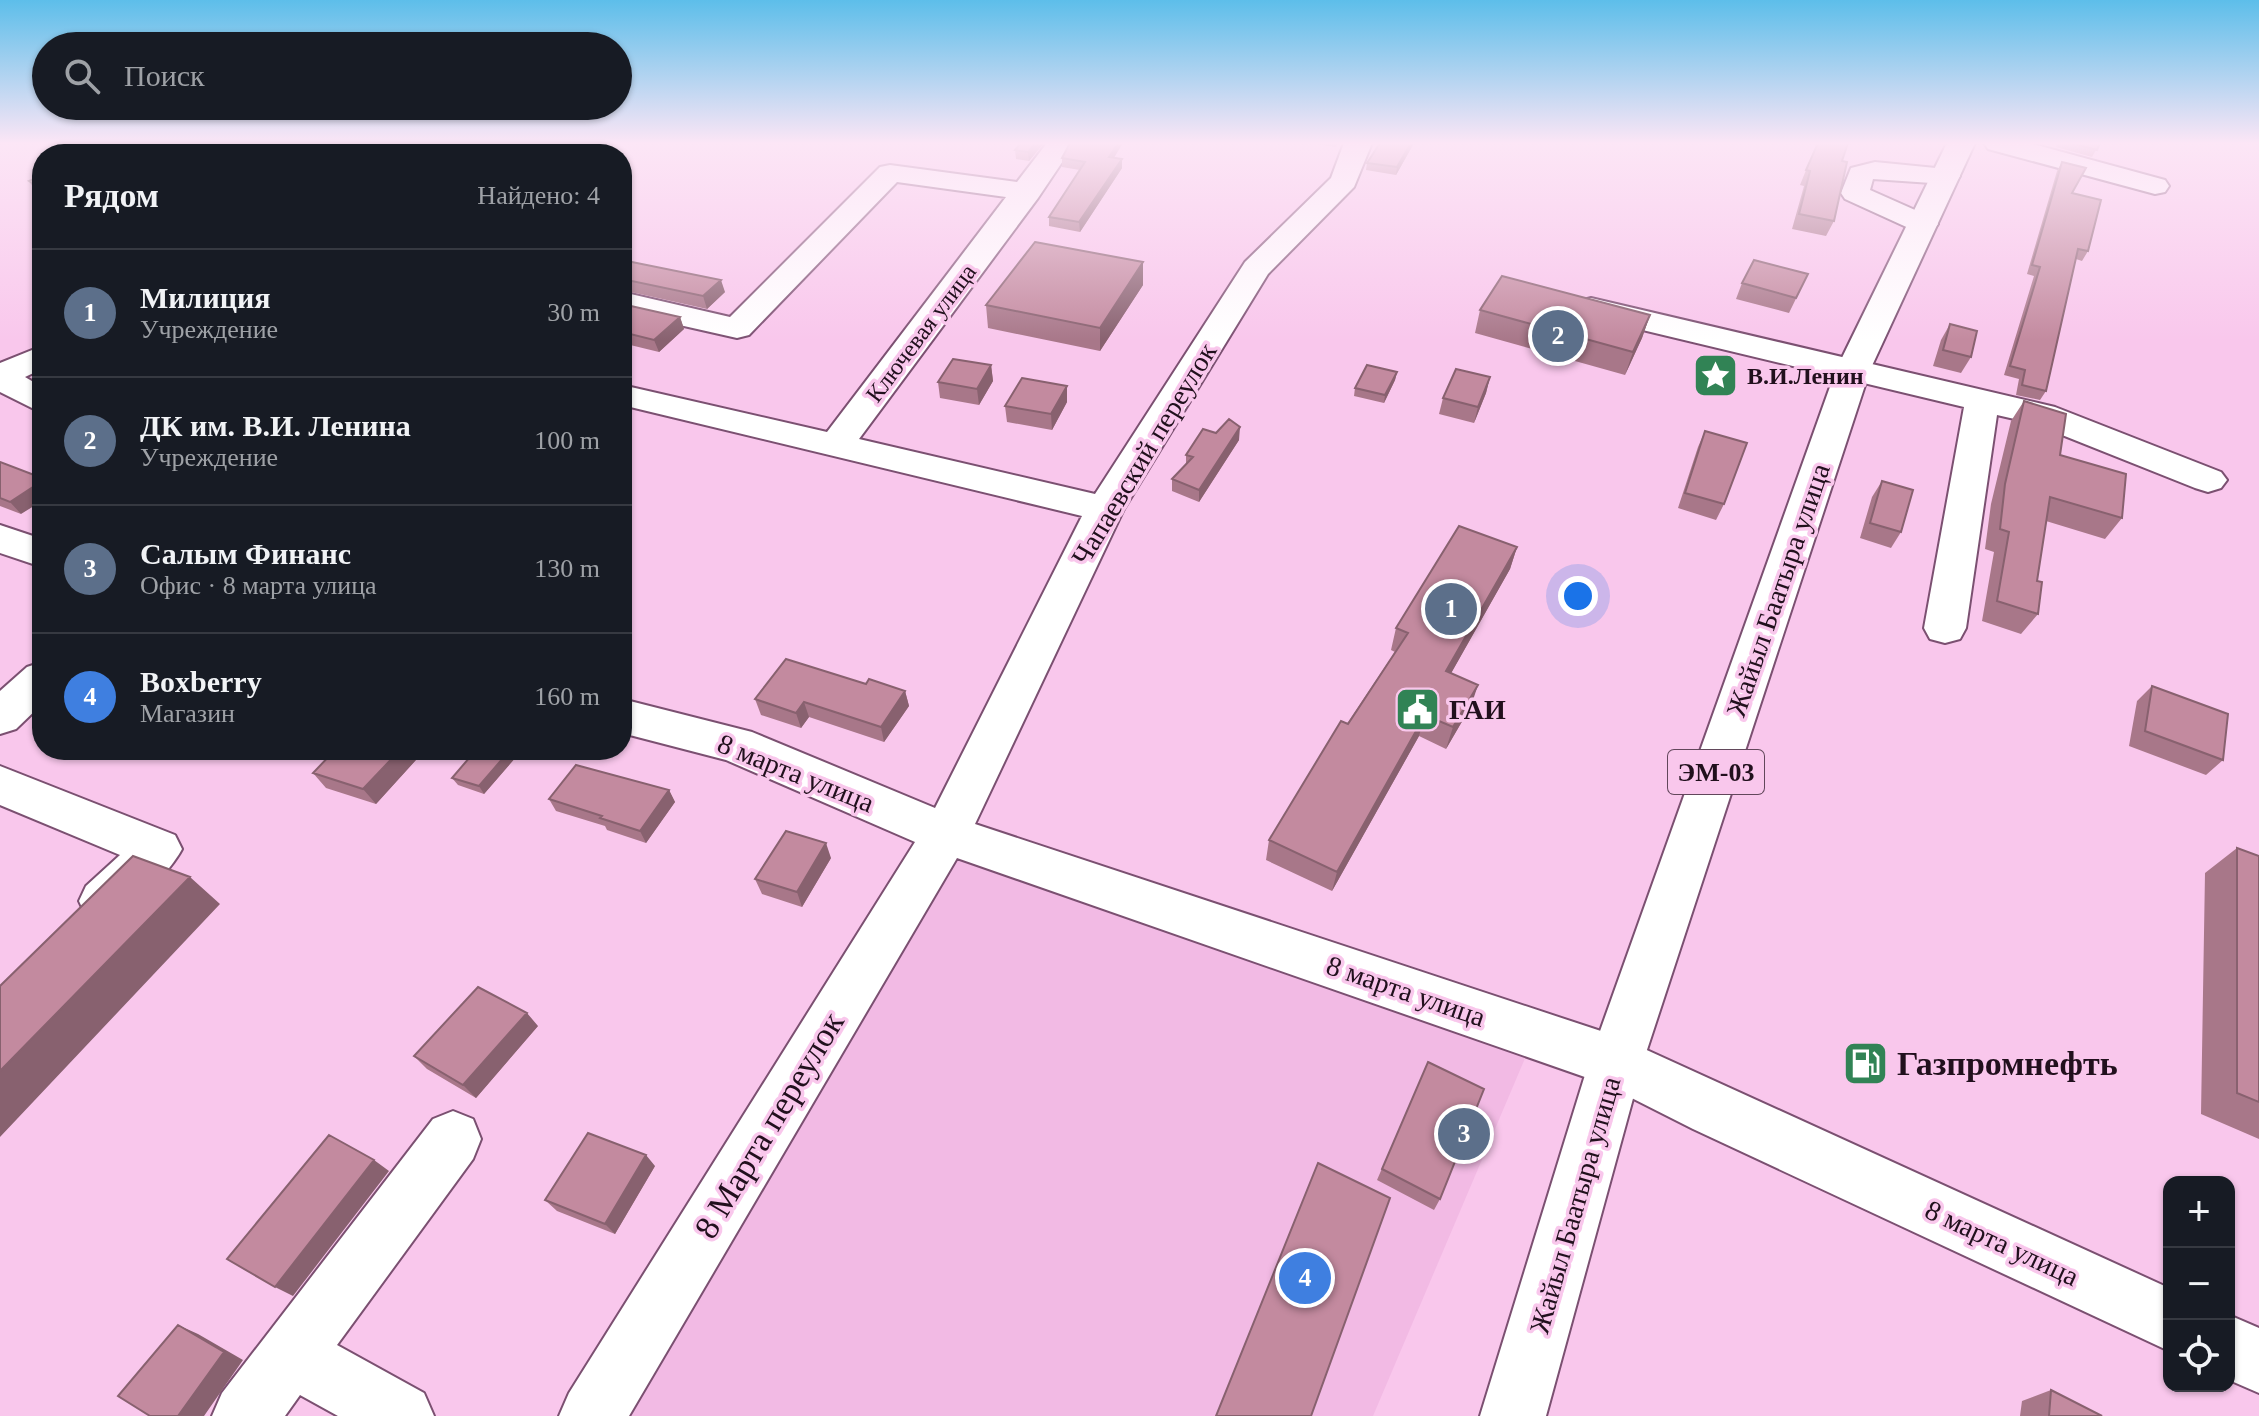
<!DOCTYPE html>
<html lang="ru">
<head>
<meta charset="utf-8">
<style>
	:root { --surface:#171b24; --page:#242831; --text:#f1f3f6; --muted:#9ea1a6; --line:#363941; --accent:#0f766e }
	body { margin:0; font-family:"Times New Roman",serif; background:var(--page); color:var(--text) }
	.controls { position:absolute; right:24px; bottom:24px; display:grid; overflow:hidden; border-radius:16px; box-shadow:0 2px 6px #0004 }
	.controls button { width:72px; height:72px; display:grid; place-items:center; padding:0; border:0; border-bottom:2px solid var(--line); background:var(--surface); color:var(--text); font:40px sans-serif }
	.you { position:absolute; left:1578px; top:596px; width:28px; height:28px; margin:-20px; border:6px solid #fff; border-radius:50%; background:#1a73e8; box-shadow:0 0 0 12px #1a73e833 }
	.badge { display:grid; place-items:center; width:52px; height:52px; border-radius:50%; background:var(--accent); color:#fff; font-size:26px; font-weight:700 }
	.pin { position:absolute; translate:-50% -50%; border:4px solid #fff; box-shadow:0 2px 8px #0006 }
	.list { margin:0; padding:0; list-style:none }
	h2 { display:flex; justify-content:space-between; align-items:center; height:104px; margin:0; padding:0 32px; font-size:34px }
	h2 small { font-size:26px; font-weight:400; color:var(--muted) }
	.list li { display:grid; grid-template-columns:52px 1fr auto; gap:24px; align-items:center; box-sizing:border-box; height:128px; padding:0 32px; border-top:2px solid var(--line) }
	.list b { display:block; font-size:30px; white-space:nowrap }
	.list p { margin:0; font-size:26px; white-space:nowrap; color:var(--muted) }
	.list em { font-size:26px; font-style:normal; color:var(--muted) }
	.icon { flex:none; width:44px; height:44px; fill:none; stroke:currentColor; stroke-width:2; stroke-linecap:round; stroke-linejoin:round }
	.map { position:relative; flex:none; width:2259px; height:1416px; overflow:hidden }
	.search { position:absolute; background:var(--surface); box-shadow:0 2px 6px #0004; left:32px; top:32px; width:600px; height:88px; display:flex; align-items:center; gap:20px; box-sizing:border-box; padding:0 28px; border-radius:44px; color:var(--muted); font-size:30px }
	.panel { position:absolute; background:var(--surface); box-shadow:0 2px 6px #0004; left:32px; top:144px; width:600px; height:616px; border-radius:32px }
	.map>svg:first-child { display:block }
	.built { fill:#f2bae4 }
	.lines { fill:none; stroke-linecap:round; stroke-linejoin:round }
	.minor-casing { stroke:#7b5071; stroke-width:4 }
	.highway-casing { stroke:#7b5071; stroke-width:4 }
	.minor { fill:#fff; fill-rule:evenodd }
	.highway { fill:#fff; fill-rule:evenodd }
	.wall { fill:#a87789 }
	.shaded-wall { fill:#88616f }
	.building { fill:#c38a9f; stroke:#88616f; stroke-width:2 }
	.labels { text-anchor:middle; dominant-baseline:central; stroke-width:7; stroke-linejoin:round; paint-order:stroke }
	.far-street-label { font-size:24px; fill:#21101d; stroke:#f9c7ec }
	.far-poi-label { font-size:24px; font-weight:bold; fill:#21101d; stroke:#f9c7ec; text-anchor:start }
	.shield { fill:#f9c7ec; stroke:#62475b; stroke-width:2 }
	.shield-label { font-size:26px; font-weight:bold; fill:#21101d }
	.street-label { font-size:28px; fill:#21101d; stroke:#f9c7ec }
	.poi-label { font-size:28px; font-weight:bold; fill:#21101d; stroke:#f9c7ec; text-anchor:start }
	.near-poi-label { font-size:34px; font-weight:bold; fill:#21101d; stroke:#f9c7ec; text-anchor:start }
	.near-street-label { font-size:34px; fill:#21101d; stroke:#f9c7ec }
</style>
</head>
<body>
<div class="map">
<svg width="2259" height="1416" viewBox="0 0 2259 1416">
	<rect width="100%" height="100%" fill="#f9c7ec"/>
	<path class="built" d="M959,853L1526,1056L1373,1416H623Z"/>
	<g class="lines">
		<defs>
			<path id="minor" d="M55,143H85L96,154H66Z
				M454,143H490L475,154H439Z
				M1047,143H1075L1038,198L859,439L1095,494L1245,262L1331,178L1344,143H1372L1354,187L1268,274L1124,509L975,824L1616,1036L2169,1288V1351L1693,1129L1602,1083L957,858L629,1416H559L569,1393L915,842L726,760L622,733V699L752,732L935,808L1082,516L622,405V385L827,432L1006,197L897,182L749,335L737,338L622,312V292L730,317L880,167L890,165L1017,182Z
				M1984,143H2029L2165,180L2169,186L2165,192L2155,194L1988,149Z
				M1875,162L1956,170L1960,176L1956,182L1946,184L1873,179L1870,190L1933,218L1938,224L1933,230H1913L1845,199L1841,193L1851,168Z
				M1591,298L2055,407L2221,472L2227,480L2221,488L2208,492L2195,488L2032,423L1997,415L1966,628L1960,639L1945,643L1930,639L1924,628L1964,407L1580,315L1575,308L1580,301Z
				M42,346V369L25,377L42,387V413L0,392V363Z
				M0,525L42,539V567L0,553Z
				M42,662V704L16,729L0,734V691L27,667Z
				M0,766L175,835L182,849C173,867 126,922 105,922C99,923 91,918 86,916L79,901L86,886L120,855L0,805Z
				M453,1111L473,1119L481,1139L473,1159L337,1345L424,1393L434,1416H338L300,1395L285,1416H212L222,1393L433,1119Z
				M2229,1315L2259,1328V1393L2229,1380Z"/>
			<path id="highway" d="M1947,143H1975L1870,370L1643,1062L1546,1416H1480L1589,1062L1836,370Z"/>
		</defs>
		<use href="#minor" class="minor-casing"/>
		<use href="#highway" class="highway-casing"/>
		<use href="#minor" class="minor"/>
		<use href="#highway" class="highway"/>
	</g>
	<path class="wall" d="M110,143H171L142,154H130Z
		M1021,143H1044L1029,161L1016,159L1015,150Z
		M1310,143H1337L1336,147Z
		M1380,143H1414L1396,175L1366,170L1367,163Z
		M1817,143L1842,161L1834,221L1826,236L1792,229L1804,186L1800,185Z
		M2058,143H2100L2092,157L2056,147Z
		M1062,158H1114L1122,159V168L1080,232L1049,226V217L1080,170L1062,167Z
		M2062,162L2088,251L2082,261L2076,259L2046,391L2040,400L2016,395L2019,379L2004,375L2034,276L2027,274L2057,171Z
		M42,176V198L39,196L29,181Z
		M622,260L725,292L707,309L622,290Z
		M1143,262V285L1100,351L988,328L986,305Z
		M1808,274L1789,313L1736,299L1742,283Z
		M622,304L680,317L684,329L659,352L622,343Z
		M1480,310L1650,315L1642,338L1625,375L1475,333Z
		M1950,324L1971,357L1961,373L1933,366L1941,340Z
		M991,365L993,381L979,405L940,398L938,382Z
		M1397,372L1395,380L1384,403L1354,396L1355,388Z
		M1490,377L1486,393L1474,423L1439,414L1443,398Z
		M2024,401L2060,455L2122,518L2105,539L2046,521L2037,581L2038,614L2021,634L1982,621L1994,552L1985,549L1991,504L2011,421Z
		M1067,402L1052,430L1007,422L1005,406Z
		M1705,431L1724,504L1716,520L1678,508L1698,447Z
		M1216,433L1239,440L1199,502L1172,491V479L1186,465V455Z
		M0,462L21,514L0,506Z
		M1882,481L1901,532L1891,548L1860,538L1872,497Z
		M1517,547L1510,569L1451,673L1471,706L1446,749L1419,736L1332,891L1266,860L1269,840L1395,652L1391,650L1396,628Z
		M866,684L905,691L909,706L884,742L809,717L801,728L761,715L755,699Z
		M2152,686L2223,760L2206,775L2129,746L2137,701Z
		M335,750H425L376,804L326,788L313,773Z
		M516,757L484,794L458,785L452,778Z
		M669,790L675,802L646,843L607,830L605,826L556,811L549,799Z
		M2237,848L2259,856V1139L2201,1114L2205,873Z
		M831,858L802,907L762,894L755,879Z
		M538,1026L476,1098L427,1069L414,1056Z
		M1428,1062L1440,1199L1434,1210L1377,1180Z
		M655,1166L615,1234L557,1211L545,1200Z
		M2051,1390L2102,1416H2020L2022,1401Z"/>
	<path class="shaded-wall" d="M133,143H171L142,154H133L127,145Z
		M434,143H450L436,154L432,144Z
		M498,143H515L499,154H481Z
		M1036,143H1044L1029,161L1028,152Z
		M1118,143H1123L1109,166V157Z
		M1411,143H1414L1396,175L1397,167Z
		M1122,159V168L1080,232L1079,222Z
		M1143,262V285L1100,351V328Z
		M721,280L725,292L707,309L703,296Z
		M1650,315L1642,338L1625,375L1633,352Z
		M680,317L684,329L659,352L654,340Z
		M991,365L993,381L979,405L977,389Z
		M1397,372L1395,380L1384,403L1385,395Z
		M1490,377L1486,393L1474,423L1478,407Z
		M1067,386V402L1052,430L1051,414Z
		M1240,427L1239,440L1199,502V490Z
		M42,481V501L21,514L10,502Z
		M1517,547L1510,569L1440,693L1446,671Z
		M1478,685L1471,706L1446,749L1453,727Z
		M905,691L909,706L884,742L881,727Z
		M804,702L809,717L801,728L796,713Z
		M1425,715L1419,736L1332,891L1337,872Z
		M400,750H425L376,804L363,789Z
		M510,750H512L516,757L484,794L479,786Z
		M669,790L675,802L646,843L640,831Z
		M826,843L831,858L802,907L797,892Z
		M190,877L220,904L0,1137V1071Z
		M527,1013L538,1026L476,1098L463,1085Z
		M646,1155L655,1166L615,1234L605,1224Z
		M374,1160L389,1171L293,1296L275,1287Z
		M178,1325L198,1334L243,1360L204,1416H178Z"/>
	<path class="building" d="M377,143H434L432,144L435,148H471L478,143H498L481,154H353Z
		M1021,143H1036L1028,152L1015,150Z
		M1070,143H1118L1109,157L1122,159L1079,222L1049,217L1085,162L1062,158Z
		M1380,143H1411L1397,167L1367,163Z
		M1818,143H1848L1842,161L1847,162L1834,221L1799,214L1810,171L1806,170Z
		M2072,143H2100L2097,150Z
		M2062,162L2086,168L2072,193L2101,200L2088,251L2078,249L2046,391L2022,385L2025,370L2010,366L2040,267L2032,265Z
		M42,176V189L29,181Z
		M1035,242L1143,262L1100,328L986,305Z
		M622,260L721,280L703,296L622,279Z
		M1754,260L1808,274L1796,298L1742,283Z
		M1502,276L1650,315L1633,352L1480,310Z
		M622,304L680,317L654,340L622,332Z
		M1950,324L1977,331L1971,357L1943,350Z
		M953,359L991,365L977,389L938,382Z
		M1367,365L1397,372L1385,395L1355,388Z
		M1456,369L1490,377L1478,407L1443,398Z
		M1022,378L1067,386L1051,414L1005,406Z
		M2024,401L2066,414L2060,455L2126,474L2122,518L2050,497L2037,581L2042,582L2038,614L1997,601L2009,532L2000,529L2005,484Z
		M1229,419L1240,427L1199,490L1172,479L1193,457L1186,455L1203,429L1216,433Z
		M1705,431L1747,443L1724,504L1685,493Z
		M0,462L42,478V481L10,502L0,498Z
		M1882,481L1913,490L1901,532L1870,523Z
		M1459,526L1517,547L1446,671L1478,685L1453,727L1425,715L1337,872L1269,840L1341,721L1348,724L1408,633L1396,628Z
		M786,659L866,684L869,679L905,691L881,727L804,702L796,713L755,699Z
		M2152,686L2228,714L2223,760L2145,731Z
		M335,750H400L363,789L313,773Z
		M476,750H510L479,786L452,778Z
		M576,765L669,790L640,831L600,818L602,816L549,799Z
		M786,831L826,843L797,892L755,879Z
		M2237,848L2259,856V1102L2237,1093Z
		M133,856L190,877L0,1071V986Z
		M478,987L527,1013L463,1085L414,1056Z
		M1428,1062L1484,1089L1440,1199L1382,1169Z
		M588,1133L646,1155L605,1224L545,1200Z
		M329,1135L374,1160L275,1287L227,1259Z
		M1318,1163L1390,1198L1311,1416H1216Z
		M178,1325L224,1352L178,1416H150L118,1396Z
		M2051,1390L2102,1416H2049Z"/>
	<linearGradient id="sky" x2="0" y2="1"><stop stop-color="#5dbeea"/><stop offset="0.42" stop-color="#fce6f6"/><stop offset="1" stop-color="#fce6f6" stop-opacity="0"/></linearGradient>
	<rect width="2259" height="341" fill="url(#sky)"/>
	<defs>
		<symbol id="sight-square" viewBox="-11 -11 22 22"><rect x="-9" y="-9" width="18" height="18" rx="4" fill="#318355" stroke="#f9c7ec"/><path d="M0-6L1.8-2.2L6-1.7L2.9 1.2L3.7 5.4L0 3.3L-3.7 5.4L-2.9 1.2L-6-1.7L-1.8-2.2Z" fill="#fff"/></symbol>
		<symbol id="civic-square" viewBox="-11 -11 22 22"><rect x="-9" y="-9" width="18" height="18" rx="4" fill="#318355" stroke="#f9c7ec"/><path d="M-.6-6.5H3V-4.5H.6V-3L4-1V1h2V6H-6V1h2V-1L-.6-3ZM-1.2 2.5V6h2.4V2.5Z" fill="#fff"/></symbol>
		<symbol id="fuel-square" viewBox="-11 -11 22 22"><rect x="-9" y="-9" width="18" height="18" rx="4" fill="#318355" stroke="#f9c7ec"/><path d="M-5.5-6h7V0h2V4h1.3V-2.5L3-4.5l.8-.8L6-3V5H2.5V1h-1V6h-7ZM-4.2-4.7v3.2H.2V-4.7Z" fill="#fff"/></symbol>
	</defs>
	<g fill-rule="evenodd">
		<use href="#sight-square" x="1690" y="350" width="51" height="51"/>
		<use href="#civic-square" x="1392" y="684" width="51" height="51"/>
		<use href="#fuel-square" x="1840" y="1038" width="51" height="51"/>
	</g>
	<g class="labels">
		<g class="far-street-label">
			<text transform="translate(921 333) rotate(-53)">Ключевая улица</text>
		</g>
		<g class="far-poi-label">
			<text x="1747" y="376">В.И.Ленин</text>
		</g>
		<rect class="shield" x="1668" y="750" width="96" height="44" rx="6"/>
		<g class="shield-label">
			<text x="1716" y="772">ЭМ-03</text>
		</g>
		<g class="street-label">
			<text transform="translate(1144 454) rotate(-59)">Чапаевский переулок</text>
			<text transform="translate(1778 590) rotate(-71)">Жайыл Баатыра улица</text>
			<text transform="translate(796 773) rotate(22)">8 марта улица</text>
			<text transform="translate(1406 991) rotate(19)">8 марта улица</text>
			<text transform="translate(1575 1205) rotate(-74)">Жайыл Баатыра улица</text>
			<text transform="translate(2002 1243) rotate(25)">8 марта улица</text>
		</g>
		<g class="poi-label">
			<text x="1449" y="709">ГАИ</text>
		</g>
		<g class="near-poi-label">
			<text x="1897" y="1063">Газпромнефть</text>
		</g>
		<g class="near-street-label">
			<text transform="translate(769 1125) rotate(-59)">8 Марта переулок</text>
		</g>
	</g>
</svg>
<div class="controls">
<button>+</button>
<button>−</button>
<button><svg class="icon" aria-label="locate" viewBox="0 0 24 24"><circle cx="12" cy="12" r="6"/><path d="M12 2v4M12 18v4M2 12h4M18 12h4"/></svg></button>
</div>
<div class="you"></div>
<div class="pin badge" style="left:1451px;top:609px;background:#5c6f8a">1</div>
<div class="pin badge" style="left:1558px;top:336px;background:#5c6f8a">2</div>
<div class="pin badge" style="left:1464px;top:1134px;background:#5c6f8a">3</div>
<div class="pin badge" style="left:1305px;top:1278px;background:#3f7fe0">4</div>
<div class="search"><svg class="icon" aria-label="search" viewBox="0 0 24 24"><circle cx="10" cy="10" r="6"/><path d="M15 15l6 6"/></svg>Поиск</div>
<section class="panel">
<h2>Рядом<small>Найдено: 4</small></h2>
<ul class="list">
<li><span class="badge" style="background:#5c6f8a">1</span><div><b>Милиция</b><p>Учреждение</p></div><em>30 m</em></li>
<li><span class="badge" style="background:#5c6f8a">2</span><div><b>ДК им. В.И. Ленина</b><p>Учреждение</p></div><em>100 m</em></li>
<li><span class="badge" style="background:#5c6f8a">3</span><div><b>Салым Финанс</b><p>Офис · 8 марта улица</p></div><em>130 m</em></li>
<li><span class="badge" style="background:#3f7fe0">4</span><div><b>Boxberry</b><p>Магазин</p></div><em>160 m</em></li>
</ul>
</section>
</div>
</body>
</html>
